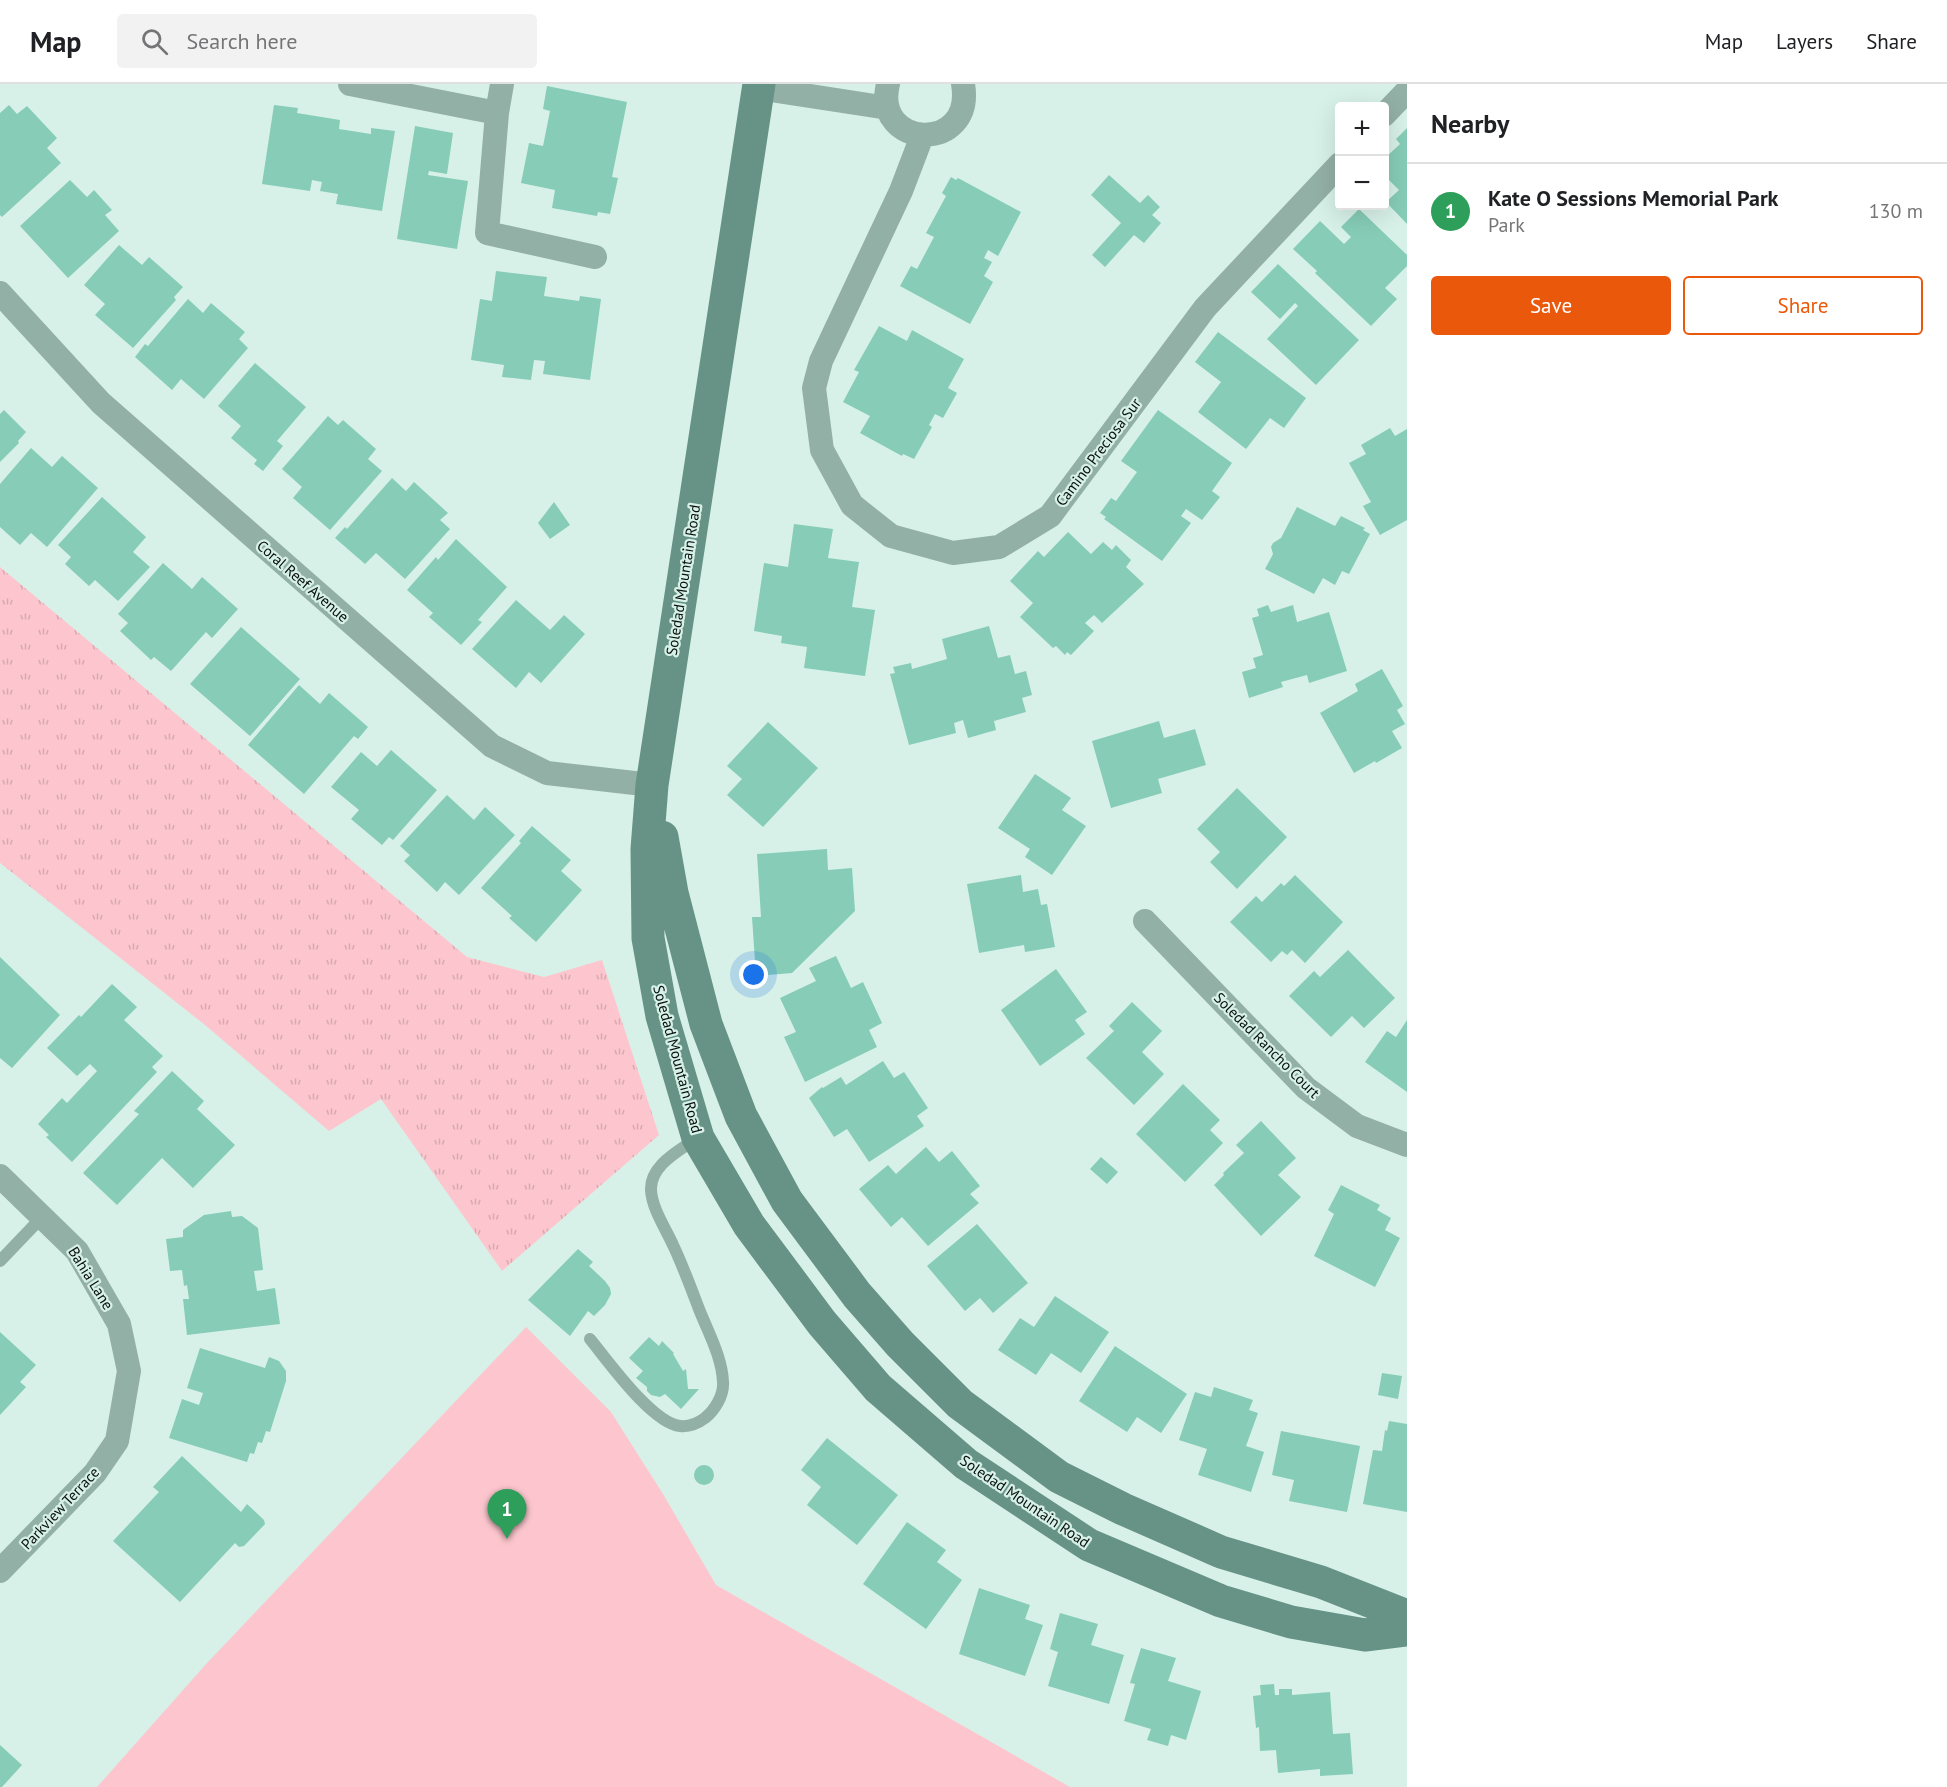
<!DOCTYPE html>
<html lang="en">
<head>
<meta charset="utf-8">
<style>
	:root { --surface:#fff; --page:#f2f2f2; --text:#202124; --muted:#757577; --line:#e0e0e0; --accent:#ea580c }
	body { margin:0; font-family:"PT Sans",sans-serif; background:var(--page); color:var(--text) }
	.controls { position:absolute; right:18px; top:18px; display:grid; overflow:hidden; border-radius:6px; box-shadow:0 6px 24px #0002 }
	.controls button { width:54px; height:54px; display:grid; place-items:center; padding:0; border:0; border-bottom:2px solid var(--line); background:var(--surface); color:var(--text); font:30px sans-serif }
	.you { position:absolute; left:754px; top:891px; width:21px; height:21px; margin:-15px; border:4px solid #fff; border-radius:50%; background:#1a73e8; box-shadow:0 0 0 9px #1a73e833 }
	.badge { display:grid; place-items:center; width:39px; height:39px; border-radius:50%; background:var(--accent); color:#fff; font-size:20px; font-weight:700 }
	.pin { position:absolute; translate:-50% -50px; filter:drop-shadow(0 2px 3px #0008) }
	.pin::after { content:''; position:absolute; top:32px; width:21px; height:18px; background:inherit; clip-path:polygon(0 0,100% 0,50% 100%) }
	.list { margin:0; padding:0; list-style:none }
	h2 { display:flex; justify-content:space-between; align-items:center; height:78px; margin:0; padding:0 24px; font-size:26px }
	h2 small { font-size:20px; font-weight:400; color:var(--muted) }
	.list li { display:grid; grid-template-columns:39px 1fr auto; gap:18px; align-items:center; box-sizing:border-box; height:96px; padding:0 24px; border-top:2px solid var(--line) }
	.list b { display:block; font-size:22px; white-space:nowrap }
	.list p { margin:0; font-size:20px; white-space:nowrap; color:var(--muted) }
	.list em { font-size:20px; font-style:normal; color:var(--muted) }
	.actions { display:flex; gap:12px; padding:18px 24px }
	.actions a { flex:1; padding:14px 0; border:2px solid var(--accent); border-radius:6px; text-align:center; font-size:21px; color:var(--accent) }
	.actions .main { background:var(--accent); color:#fff }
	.icon { flex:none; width:33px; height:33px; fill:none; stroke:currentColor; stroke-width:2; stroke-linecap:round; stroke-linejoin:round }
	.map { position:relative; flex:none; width:1407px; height:1703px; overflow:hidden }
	header { display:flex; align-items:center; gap:36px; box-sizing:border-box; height:84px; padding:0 30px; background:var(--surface); border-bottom:2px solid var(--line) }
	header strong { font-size:28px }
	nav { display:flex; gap:33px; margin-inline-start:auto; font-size:21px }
	.search { width:420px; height:54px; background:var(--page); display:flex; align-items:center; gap:15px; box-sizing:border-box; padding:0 21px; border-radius:6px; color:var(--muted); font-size:22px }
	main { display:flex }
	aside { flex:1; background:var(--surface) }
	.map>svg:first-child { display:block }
	.grass { fill:url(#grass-tufts) }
	.park { fill:#fdc6ce }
	.building { fill:#86ccb7 }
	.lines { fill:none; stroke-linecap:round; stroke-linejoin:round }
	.lane { stroke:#93b0a6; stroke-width:12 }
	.street { stroke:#93b0a6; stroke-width:24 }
	.secondary { stroke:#679386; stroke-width:33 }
	.labels { text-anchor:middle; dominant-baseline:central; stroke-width:4.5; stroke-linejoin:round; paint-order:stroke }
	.street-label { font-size:15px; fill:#060f0c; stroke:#d7f1e8 }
</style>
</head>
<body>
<header>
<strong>Map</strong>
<div class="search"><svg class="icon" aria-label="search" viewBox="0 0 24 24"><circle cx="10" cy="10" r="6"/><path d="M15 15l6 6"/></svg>Search here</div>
<nav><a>Map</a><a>Layers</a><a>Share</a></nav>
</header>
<main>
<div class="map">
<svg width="1407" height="1703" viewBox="0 0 1407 1703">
	<defs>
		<pattern id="grass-tufts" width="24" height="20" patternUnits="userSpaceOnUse" patternTransform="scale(1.5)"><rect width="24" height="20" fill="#fdc6ce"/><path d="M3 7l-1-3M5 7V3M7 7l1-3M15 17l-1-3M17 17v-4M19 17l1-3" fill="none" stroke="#d7a9b0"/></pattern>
	</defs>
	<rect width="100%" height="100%" fill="#d7f1e8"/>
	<path class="grass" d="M0,483L467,873L544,893L602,876L659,1051L502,1187L381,1015L329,1047L205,941L0,779Z"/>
	<path class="park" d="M526,1243L611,1328L663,1410L716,1501L1070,1703H97L207,1579Z"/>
	<path class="building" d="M547,2L627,18L612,93L618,94L610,130L598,128L597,132L552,124L555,106L521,99L529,59L543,62L550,27L543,25Z
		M9,21L17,30L27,22L57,54L47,64L61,79L2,133L0,131V29Z
		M274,21L298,24L297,29L340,36L339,45L371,50V44L395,47L382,127L336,120L338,110L320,107L322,98L312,96L310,107L262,100Z
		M415,42L453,49L447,90L429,87L428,91L468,97L457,165L397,155Z
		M1407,44V140L1386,118L1399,106L1384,91V75L1400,60L1396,55Z
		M1109,91L1140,119L1148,111L1160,123L1152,131L1161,139L1144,159L1134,151L1105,183L1092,171L1121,139L1091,111Z
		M951,93L956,96L958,94L1021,128L998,172L988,166L984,174L992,178L984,192L993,198L970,240L900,202L911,182L917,185L934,153L926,149L946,112L942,109Z
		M70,96L87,113L94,106L112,126L105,131L119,147L68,194L20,142Z
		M1359,125L1407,171V182L1385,204L1397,215L1371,242L1315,189L1317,187L1293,165L1320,137L1344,160L1351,153L1341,143Z
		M119,161L142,181L149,173L183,203L174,213L176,216L133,264L95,231L105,220L84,201Z
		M1278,180L1359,256L1316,301L1267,255L1298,222L1295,219L1280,235L1251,208Z
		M496,187L547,193L544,212L579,217L580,212L601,215L590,296L543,290L545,277L534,276L531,296L502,293L504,281L471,276L480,215L492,217Z
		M188,215L203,229L211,219L245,248L239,255L248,264L204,315L181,295L172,306L135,273L145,260L148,262Z
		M879,242L907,257L912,246L964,275L948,304L957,309L943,334L935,330L929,341L932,343L914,375L903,370L902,372L860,349L870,332L843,318L859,288L854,286Z
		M1218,248L1306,314L1284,344L1270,334L1246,365L1198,328L1221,298L1195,278Z
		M255,279L306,323L277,357L283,362L263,387L254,380L257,376L231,354L241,342L218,322Z
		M4,326L26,348L18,357L19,359L0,378V330Z
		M1158,326L1232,379L1212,407L1220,413L1202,436L1186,425L1181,432L1191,439L1162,477L1104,435L1106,433L1100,429L1111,414L1116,417L1137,388L1121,377Z
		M328,332L338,341L343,336L376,365L368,375L382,387L330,446L293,414L302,403L282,385Z
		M1390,344L1395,352L1407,345V436L1380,451L1363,422L1371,418L1349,379L1366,370L1361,361Z
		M31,364L52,383L62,372L98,404L47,463L31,449L20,461L0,443V400Z
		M392,394L406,407L414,398L448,429L440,436L450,445L405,495L376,469L365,480L335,454L345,443L347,445Z
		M102,413L146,453L133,468L150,483L118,517L95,496L89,502L65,480L71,473L58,461Z
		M554,418L570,441L550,455L538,439Z
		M1297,423L1335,442L1341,432L1365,444L1363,446L1370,450L1349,490L1342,487L1335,501L1323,494L1314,510L1265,485L1273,470L1271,463L1273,459L1281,454Z
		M794,440L833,445L828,474L859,478L852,523L875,526L865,592L804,584L807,563L781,559L782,552L754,547L764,479L788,483Z
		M1068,448L1091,470L1103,458L1112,466L1116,461L1131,476L1126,483L1144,500L1102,539L1094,531L1085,539L1094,547L1071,571L1067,568L1065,571L1056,562L1053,564L1020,533L1033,519L1010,497L1038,467L1044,473Z
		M456,455L507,503L478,536L482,538L461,561L429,533L433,529L407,506L436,473L438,476Z
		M163,479L192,505L202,493L238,525L212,554L206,548L171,587L154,573L151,576L120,547L128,539L118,530Z
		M516,516L550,546L564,531L585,550L541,599L529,588L516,604L472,565Z
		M1268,521L1271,528L1293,521L1297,538L1329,528L1347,587L1309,599L1307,591L1281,598L1283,603L1249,614L1242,588L1256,584L1253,574L1263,571L1252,534L1259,532L1257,525Z
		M989,542L998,574L1010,571L1015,590L1026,587L1032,611L1022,614L1026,628L994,637L996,646L968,654L963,636L954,639L956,649L909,661L890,590L895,589L893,583L911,579L912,585L947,575L942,555Z
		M241,543L300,595L250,652L190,600Z
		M1382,585L1403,622L1397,626L1405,640L1392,647L1402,664L1376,679L1375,677L1354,689L1320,629L1358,607L1355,600Z
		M299,601L320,620L329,609L368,643L358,655L354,652L304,710L248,661Z
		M1159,637L1164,654L1195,645L1206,681L1158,695L1162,709L1111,724L1092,657Z
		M768,638L818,684L763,743L727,711L742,695L727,682Z
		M391,666L437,706L393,756L389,753L382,761L351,735L359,726L331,703L361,668L377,682Z
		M1035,690L1071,714L1062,726L1086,742L1052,791L1025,773L1030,765L998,744Z
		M1237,704L1287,753L1237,805L1210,778L1220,768L1197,745Z
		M447,711L474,736L485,723L515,751L459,811L445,798L437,808L404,777L410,771L400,762Z
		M532,742L571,776L561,787L582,806L536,858L509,834L512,832L481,804L521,759L519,757Z
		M827,765L828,786L852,784L855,827L792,889L756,892L752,833H761L757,770Z
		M1021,791L1023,808L1038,805L1041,821L1047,820L1055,863L1025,868L1024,861L979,869L967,800Z
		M1295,791L1343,838L1305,879L1292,866L1287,871L1282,867L1271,878L1230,838L1256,812L1262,818L1281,799L1284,802Z
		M1348,866L1395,914L1364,944L1352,932L1331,953L1289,912L1314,887L1320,893Z
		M836,872L851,904L863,898L882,939L869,946L877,963L805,998L784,953L796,948L780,914L816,897L809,884Z
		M0,873L60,931L12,984L0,974Z
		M1056,885L1087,928L1075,936L1085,950L1040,982L1001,926Z
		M112,900L137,923L124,936L163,972L152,983L157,988L72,1078L46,1053L49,1051L38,1040L62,1014L67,1019L97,987L90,980L77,992L47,964L79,931L81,933Z
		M1132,918L1162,947L1142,968L1164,990L1134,1021L1086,974L1114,947L1109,942Z
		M1407,936V1008L1365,978L1387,947L1396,953Z
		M883,977L894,994L904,988L928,1024L917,1032L924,1042L869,1078L847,1045L834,1053L809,1014L822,1003L823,1004L841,993L846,1001Z
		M172,987L204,1017L197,1025L235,1061L193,1104L162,1074L117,1121L83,1089L139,1030L134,1027Z
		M1183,1000L1220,1036L1210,1046L1223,1059L1185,1098L1136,1050Z
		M1261,1037L1296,1074L1278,1091L1301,1113L1261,1152L1214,1101L1224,1091L1223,1089L1244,1069L1236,1061Z
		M926,1063L939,1078L952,1067L980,1102L970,1110L979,1119L928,1162L902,1133L891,1143L859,1105L888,1081L896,1090Z
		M1101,1073L1118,1088L1107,1100L1090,1085Z
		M1341,1101L1380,1121L1377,1126L1391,1134L1385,1146L1400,1154L1375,1203L1314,1172L1334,1130L1328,1126Z
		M231,1127L232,1133L242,1132L258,1144L263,1186L254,1187L257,1207L275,1204L280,1240L187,1251L183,1215H189L187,1201L184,1202L182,1186L170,1187L166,1155L183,1153V1146L204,1131Z
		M977,1140L1028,1199L993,1229L980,1214L965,1227L927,1182Z
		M578,1165L593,1178L589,1182L605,1197L610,1204L611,1210L605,1221L594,1232L588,1227L570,1252L528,1216Z
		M1055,1212L1109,1248L1081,1289L1051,1269L1036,1291L998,1266L1020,1234L1034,1243Z
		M0,1248L36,1281L20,1298L26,1303L0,1331Z
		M649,1253L659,1262L662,1257L674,1269L673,1270L683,1287L686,1285L688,1305H699L681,1325L665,1310L660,1313L651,1311L647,1307V1303L636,1294L643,1287L629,1274Z
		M1115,1262L1187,1310L1161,1349L1137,1333L1127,1348L1079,1317Z
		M200,1264L265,1284L269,1273L279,1277L286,1287V1297L270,1348L266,1347L262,1359L258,1358L254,1370L250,1369L247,1378L169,1354L182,1315L199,1321L203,1309L187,1304Z
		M1382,1289L1402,1292L1398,1315L1378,1311Z
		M1214,1303L1253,1316L1249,1326L1258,1329L1246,1362L1264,1368L1251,1408L1198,1391L1207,1365L1179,1356L1195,1308L1211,1313Z
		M1389,1337L1407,1340V1428L1363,1420L1373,1366L1382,1367L1385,1346L1387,1347Z
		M1281,1347L1360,1362L1347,1428L1289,1417L1294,1396L1272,1391Z
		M827,1354L898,1411L857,1461L807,1421L821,1403L801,1386Z
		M182,1372L241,1428L247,1420L264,1436L265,1440L244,1462L239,1463L235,1459L180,1518L113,1457L159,1408L153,1403Z
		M694 1391a10 10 0 1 1 20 0a10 10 0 1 1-20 0Z
		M907,1438L946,1466L937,1478L962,1496L926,1545L863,1500Z
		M979,1504L1030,1521L1025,1535L1043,1541L1025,1592L959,1570Z
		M1060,1529L1098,1540L1091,1561L1124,1571L1109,1620L1048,1602L1058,1568L1050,1565Z
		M1141,1564L1176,1574L1168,1597L1201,1607L1186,1656L1171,1651L1168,1662L1147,1656L1151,1645L1124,1637L1135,1600L1130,1599Z
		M1274,1600L1275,1611H1279V1605H1292V1611L1330,1608L1333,1650L1350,1649L1353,1690L1320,1692V1685L1278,1689L1276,1666L1260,1667L1259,1643L1256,1644L1253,1612L1261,1611L1260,1601Z
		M0,1661L22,1681L2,1703H0Z"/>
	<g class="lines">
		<path class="lane" d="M0,1177L43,1132
			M590,1255C608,1277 652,1339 680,1342C690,1343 697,1340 705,1334C715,1326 724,1311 723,1298C722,1273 708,1248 699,1225C691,1204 683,1182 673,1161C666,1145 652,1125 651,1106C650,1081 679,1067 697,1054"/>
		<path class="street" d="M350,0L497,29
			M502,0L497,29L487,149L595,173
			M888,0C872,65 975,70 963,0
			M758,4L888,24
			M1384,31L1407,7
			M922,52L901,107L821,277L814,304L822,366L852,421L891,452L953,469L999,463L1050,432L1205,224L1340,80
			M0,209L101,319L492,662L547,689L652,701
			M1145,837L1306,1004L1357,1042L1407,1061
			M0,1092L77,1167L119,1240L129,1287L117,1357L95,1389L0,1487"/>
		<path class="secondary" d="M759,0L652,701L647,765L648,854L662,932L698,1054L749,1141L822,1239L878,1304L966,1380L1089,1461L1221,1517L1291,1538L1365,1551L1407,1546
			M662,753L672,809L706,940L741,1032L787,1117L857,1211L900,1260L960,1320L1059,1393L1123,1425L1221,1468L1321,1498L1407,1532"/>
	</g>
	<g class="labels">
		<g class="street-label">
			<text transform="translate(1098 368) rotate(-53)">Camino Preciosa Sur</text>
			<text transform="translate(683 496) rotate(-81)">Soledad Mountain Road</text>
			<text transform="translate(303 497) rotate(41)">Coral Reef Avenue</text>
			<text transform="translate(1267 961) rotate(45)">Soledad Rancho Court</text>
			<text transform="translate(678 975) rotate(75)">Soledad Mountain Road</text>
			<text transform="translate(91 1194) rotate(58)">Bahia Lane</text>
			<text transform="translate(1025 1417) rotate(34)">Soledad Mountain Road</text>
			<text transform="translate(60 1424) rotate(-47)">Parkview Terrace</text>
		</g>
	</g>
</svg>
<div class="controls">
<button>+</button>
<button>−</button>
</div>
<div class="you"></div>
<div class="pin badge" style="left:507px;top:1455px;background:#2e9e5b">1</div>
</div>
<aside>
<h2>Nearby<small></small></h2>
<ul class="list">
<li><span class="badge" style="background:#2e9e5b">1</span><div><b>Kate O Sessions Memorial Park</b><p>Park</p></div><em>130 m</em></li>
</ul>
<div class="actions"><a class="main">Save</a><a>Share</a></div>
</aside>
</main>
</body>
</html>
